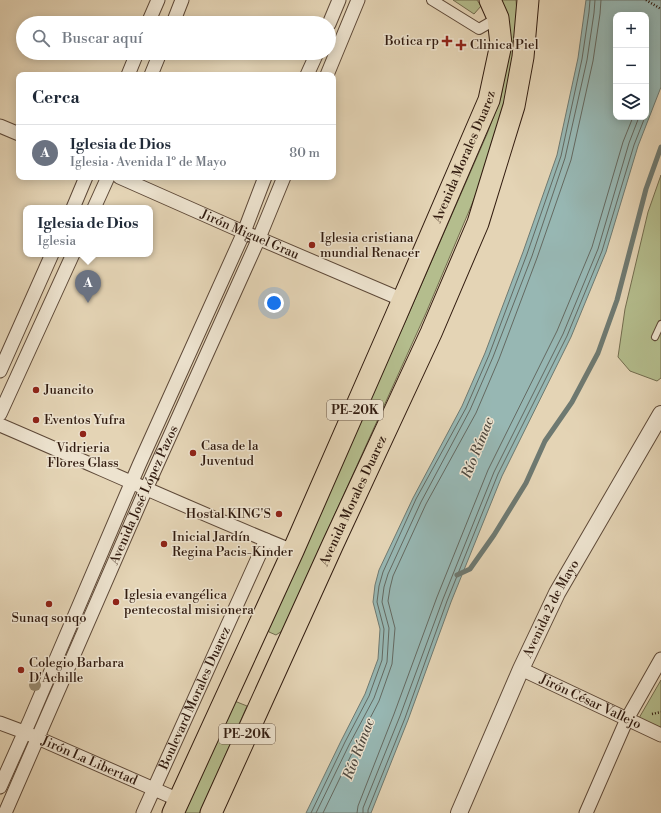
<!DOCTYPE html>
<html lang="es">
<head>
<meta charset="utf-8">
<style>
	:root { --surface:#fff; --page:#f2f2f3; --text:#1f2937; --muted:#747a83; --line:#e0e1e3; --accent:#db2777 }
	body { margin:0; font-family:"Libre Bodoni",serif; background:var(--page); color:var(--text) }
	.controls { position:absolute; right:12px; top:12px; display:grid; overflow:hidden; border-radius:8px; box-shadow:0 2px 10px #0003 }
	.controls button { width:36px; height:36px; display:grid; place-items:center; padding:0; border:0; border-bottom:1px solid var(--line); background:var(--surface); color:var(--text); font:20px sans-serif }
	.you { position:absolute; left:274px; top:303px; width:14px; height:14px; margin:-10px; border:3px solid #fff; border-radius:50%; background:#1a73e8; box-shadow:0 0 0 6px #1a73e833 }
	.badge { display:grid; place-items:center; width:26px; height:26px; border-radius:50%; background:var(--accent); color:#fff; font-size:13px; font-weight:700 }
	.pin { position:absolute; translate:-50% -33px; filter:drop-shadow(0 1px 2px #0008) }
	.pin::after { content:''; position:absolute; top:21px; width:14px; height:12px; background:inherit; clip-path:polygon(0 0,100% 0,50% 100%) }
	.popup { position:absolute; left:23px; top:205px; width:130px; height:52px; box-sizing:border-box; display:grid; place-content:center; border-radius:8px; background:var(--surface); filter:drop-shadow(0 1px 3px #0005); font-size:13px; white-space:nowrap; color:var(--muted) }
	.popup b { font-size:15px; color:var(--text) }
	.popup::after { content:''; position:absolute; left:50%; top:100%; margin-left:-8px; border:8px solid transparent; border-top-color:var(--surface) }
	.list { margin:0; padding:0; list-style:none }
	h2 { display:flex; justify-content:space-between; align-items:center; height:52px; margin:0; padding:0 16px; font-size:17px }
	h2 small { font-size:13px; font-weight:400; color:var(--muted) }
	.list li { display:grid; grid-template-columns:26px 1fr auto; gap:12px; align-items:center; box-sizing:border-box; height:56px; padding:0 16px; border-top:1px solid var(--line) }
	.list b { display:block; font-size:15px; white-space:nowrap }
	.list p { margin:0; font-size:13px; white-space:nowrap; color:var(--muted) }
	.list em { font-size:13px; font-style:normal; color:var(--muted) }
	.icon { flex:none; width:22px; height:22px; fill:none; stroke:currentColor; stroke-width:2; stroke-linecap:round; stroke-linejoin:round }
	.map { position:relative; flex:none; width:661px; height:813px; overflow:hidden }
	.search { position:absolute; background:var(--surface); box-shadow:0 2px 10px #0003; left:16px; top:16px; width:320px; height:44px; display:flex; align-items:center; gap:10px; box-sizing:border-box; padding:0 14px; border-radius:22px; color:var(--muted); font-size:15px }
	.panel { position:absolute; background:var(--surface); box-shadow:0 2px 10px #0003; left:16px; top:72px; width:320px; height:108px; border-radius:8px }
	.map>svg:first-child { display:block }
	.green { fill:#b4bd8d; stroke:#726c4e }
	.water { fill:#97b7b3; stroke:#6e7971; fill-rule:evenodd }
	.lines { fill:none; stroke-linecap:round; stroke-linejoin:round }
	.shore { stroke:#646961; stroke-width:1 }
	.stream { stroke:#6e7971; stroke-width:5 }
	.service-casing { stroke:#5e4938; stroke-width:8 }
	.pedestrian-casing { stroke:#5e4938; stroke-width:12 }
	.minor-casing { stroke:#5e4938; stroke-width:15 }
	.tertiary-casing { stroke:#5e4938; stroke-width:18 }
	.trunk-casing { stroke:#311b0f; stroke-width:23 }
	.path { stroke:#311b0f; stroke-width:2.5; stroke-dasharray:1 2; stroke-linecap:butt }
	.service { stroke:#ede3cf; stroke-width:6 }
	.pedestrian { stroke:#ede3cf; stroke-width:10 }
	.minor { stroke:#ede3cf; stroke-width:13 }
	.tertiary { stroke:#ede3cf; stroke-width:16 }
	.trunk { stroke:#e4d4b5; stroke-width:21 }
	.tree { fill:#97896f }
	.poi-dot { fill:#8f2418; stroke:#ede3cf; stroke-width:1.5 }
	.labels { text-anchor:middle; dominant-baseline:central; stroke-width:3; stroke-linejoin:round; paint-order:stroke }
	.shield { fill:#ede3cf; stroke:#695749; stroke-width:1 }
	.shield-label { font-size:12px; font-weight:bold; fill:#311b0f }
	.poi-label { font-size:13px; fill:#311b0f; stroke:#ede3cf; text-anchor:start }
	.street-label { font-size:13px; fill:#311b0f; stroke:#ede3cf }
	.water-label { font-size:14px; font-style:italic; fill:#504a40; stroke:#ede3cf }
</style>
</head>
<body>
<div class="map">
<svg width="661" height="813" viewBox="0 0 661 813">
	<rect width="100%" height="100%" fill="#e4d4b5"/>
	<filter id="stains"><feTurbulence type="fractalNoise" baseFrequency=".005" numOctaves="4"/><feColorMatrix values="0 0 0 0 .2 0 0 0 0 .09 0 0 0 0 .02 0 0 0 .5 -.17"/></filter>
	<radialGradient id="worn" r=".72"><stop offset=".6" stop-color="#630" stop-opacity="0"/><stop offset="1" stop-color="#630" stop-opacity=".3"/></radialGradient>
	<path class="green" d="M453,0H477L481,6L474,14Z
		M498,0H516L518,26L513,74L496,143L472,204L426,313L282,631L276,635L269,632L267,624L406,320L487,134L501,97L509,47Z
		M661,175V378L657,381L630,371L618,357L625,309L648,212Z
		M661,680V728L639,718Z
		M232,700L247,706L200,813H182Z"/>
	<path class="water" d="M586,0H661V87L638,146L606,252L571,337L502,476L451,602L408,720L371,813H306L341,741L365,694L378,659L380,629L373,602L375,585L379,570L413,498L462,406L485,353L523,252L557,155L578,58ZM616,15H646V117H616Z"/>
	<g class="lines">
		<path class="shore" d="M311,813L345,742L369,696L382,660L384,629L377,602L379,586L383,572L416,499L466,408L489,355L527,254L561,156L582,59L589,12L590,0
			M316,813L349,745L374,698L387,662L389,628L382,602L384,587L388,574L421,502L470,410L493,357L532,256L565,158L587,60L594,13L595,0
			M323,813L355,747L379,701L392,664L395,628L388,601L390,588L393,576L426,504L476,413L499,359L537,258L571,160L593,61L600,14L601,0
			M357,813L358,806L394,714L437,597L488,470L557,331L592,247L623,142L633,117
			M363,813V808L400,716L443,599L494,472L563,334L598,249L629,143L639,117
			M368,813V810L405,718L447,601L498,474L567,336L602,251L634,145L645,117"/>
		<path class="stream" d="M457,575L470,569L494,535L526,483L545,441L572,402L598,353L617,300L646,189L661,147"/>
		<defs>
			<path id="service" d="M655,337L661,324"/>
			<path id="pedestrian" d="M432,0L479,29L498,18"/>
			<g id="minor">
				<path d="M148,23L158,0"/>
				<path d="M173,23L182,0"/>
				<path d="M329,24L339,0"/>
				<path d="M128,75L137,53"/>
				<path d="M151,75L160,53"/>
				<path d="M307,75L317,53"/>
				<path d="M327,75L358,0"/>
				<path d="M0,126L19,134"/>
				<path id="s1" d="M119,177L232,227L403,300"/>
				<path d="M73,208L86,177"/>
				<path d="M94,208L108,177"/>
				<path d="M0,371L52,254"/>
				<path d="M0,414L73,254"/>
				<path d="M0,425C98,467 194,511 293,551"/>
				<path id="s2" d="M521,669L661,735"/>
				<path id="s3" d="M0,723L24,732L179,800"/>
				<path d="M0,787L30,720L139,465L244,232L265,177"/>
				<path id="s4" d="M5,813L146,489L259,238L284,177"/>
				<path id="s5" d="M143,813L266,540"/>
				<path d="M586,813L627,719L661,659"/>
			</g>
			<g id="tertiary">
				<path id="s6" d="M459,813L521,669L557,593L661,414"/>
			</g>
			<g id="trunk">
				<path id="s7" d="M173,813L293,551L395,318L489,100L501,44L498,18L490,0"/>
				<path id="s8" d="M211,813L333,544L431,333L478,223L514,106L523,57L528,0"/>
			</g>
		</defs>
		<use href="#service" class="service-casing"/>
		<use href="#pedestrian" class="pedestrian-casing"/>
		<use href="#minor" class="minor-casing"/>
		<use href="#tertiary" class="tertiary-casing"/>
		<use href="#trunk" class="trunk-casing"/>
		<path class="path" d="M646,0L661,9
			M652,714L661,712"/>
		<use href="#service" class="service"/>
		<use href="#pedestrian" class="pedestrian"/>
		<use href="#minor" class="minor"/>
		<use href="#tertiary" class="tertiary"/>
		<use href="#trunk" class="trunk"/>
	</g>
	<circle class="tree" cx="35" cy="685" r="6"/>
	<g class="poi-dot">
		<path d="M445 35h4v4h4v4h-4v4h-4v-4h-4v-4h4z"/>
		<path d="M459 39h4v4h4v4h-4v4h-4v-4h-4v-4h4z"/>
		<circle cx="312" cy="245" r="4"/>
		<circle cx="36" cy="390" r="4"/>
		<circle cx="36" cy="420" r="4"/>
		<circle cx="83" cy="434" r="4"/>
		<circle cx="193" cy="453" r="4"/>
		<circle cx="279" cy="514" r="4"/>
		<circle cx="164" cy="544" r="4"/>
		<circle cx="116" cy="602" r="4"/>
		<circle cx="49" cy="604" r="4"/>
		<circle cx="21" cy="670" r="4"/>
	</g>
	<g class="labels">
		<g class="shield">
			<rect x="327" y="400" width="56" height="20" rx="3"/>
			<rect x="219" y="724" width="56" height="20" rx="3"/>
		</g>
		<g class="shield-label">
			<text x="355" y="410">PE-20K</text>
			<text x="247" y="734">PE-20K</text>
		</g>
		<g class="poi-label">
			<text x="439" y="41" text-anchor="end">Botica rp</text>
			<text x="470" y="45">Clinica Piel</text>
			<text x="320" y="238">Iglesia cristiana<tspan x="320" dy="15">mundial Renacer</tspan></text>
			<text x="44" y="390">Juancito</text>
			<text x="44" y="420">Eventos Yufra</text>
			<text x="201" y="446">Casa de la<tspan x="201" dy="15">Juventud</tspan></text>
			<text x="83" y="448" text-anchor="middle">Vidrieria<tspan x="83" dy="15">Flores Glass</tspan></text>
			<text x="271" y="514" text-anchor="end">Hostal KING'S</text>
			<text x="172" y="537">Inicial Jardín<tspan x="172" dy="15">Regina Pacis-Kinder</tspan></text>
			<text x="124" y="595">Iglesia evangélica<tspan x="124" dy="15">pentecostal misionera</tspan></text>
			<text x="49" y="618" text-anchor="middle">Sunaq sonqo</text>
			<text x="29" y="663">Colegio Barbara<tspan x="29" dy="15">D'Achille</tspan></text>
		</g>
		<g class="street-label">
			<text stroke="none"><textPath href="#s7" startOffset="718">Avenida Morales Duarez</textPath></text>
			<text stroke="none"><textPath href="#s1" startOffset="143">Jirón Miguel Grau</textPath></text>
			<text stroke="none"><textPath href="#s4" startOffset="347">Avenida José López Pazos</textPath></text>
			<text stroke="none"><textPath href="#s8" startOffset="343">Avenida Morales Duarez</textPath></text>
			<text stroke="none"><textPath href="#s6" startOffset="224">Avenida 2 de Mayo</textPath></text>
			<text stroke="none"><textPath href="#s5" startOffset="126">Boulevard Morales Duarez</textPath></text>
			<text stroke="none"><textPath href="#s2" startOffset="77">Jirón César Vallejo</textPath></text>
			<text stroke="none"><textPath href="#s3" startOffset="97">Jirón La Libertad</textPath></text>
		</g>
		<g class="water-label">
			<text transform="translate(478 448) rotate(-68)">Río Rímac</text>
			<text transform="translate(359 749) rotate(-69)">Río Rímac</text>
		</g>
	</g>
	<rect width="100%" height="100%" filter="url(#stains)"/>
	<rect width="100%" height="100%" fill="url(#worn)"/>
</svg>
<div class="controls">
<button>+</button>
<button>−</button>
<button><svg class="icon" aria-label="layers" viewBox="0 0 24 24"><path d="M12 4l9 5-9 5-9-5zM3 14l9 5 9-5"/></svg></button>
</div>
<div class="you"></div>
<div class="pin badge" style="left:88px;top:303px;background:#6b7280">A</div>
<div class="popup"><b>Iglesia de Dios</b>Iglesia</div>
<div class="search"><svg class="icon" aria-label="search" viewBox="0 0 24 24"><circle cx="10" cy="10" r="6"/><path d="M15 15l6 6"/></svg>Buscar aquí</div>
<section class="panel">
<h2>Cerca<small></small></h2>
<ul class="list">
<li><span class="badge" style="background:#6b7280">A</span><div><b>Iglesia de Dios</b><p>Iglesia · Avenida 1º de Mayo</p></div><em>80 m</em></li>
</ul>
</section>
</div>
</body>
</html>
